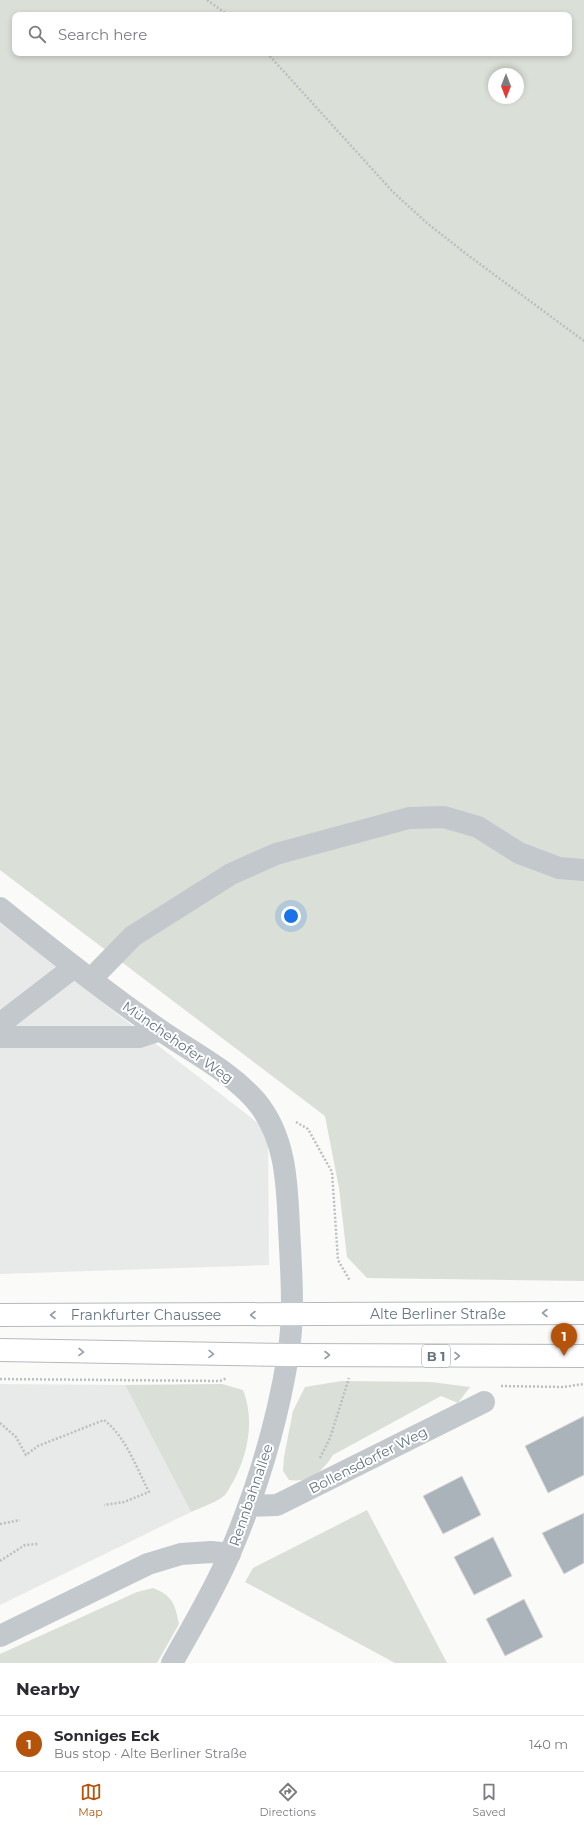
<!DOCTYPE html>
<html lang="en">
<head>
<meta charset="utf-8">
<style>
	:root { --surface:#fff; --page:#f2f2f3; --text:#2b2b33; --muted:#7c7c81; --line:#e1e1e2; --accent:#b45309 }
	body { margin:0; font-family:Montserrat,sans-serif; background:var(--page); color:var(--text) }
	.compass { position:absolute; left:488px; top:68px; width:36px; height:36px; border-radius:50%; background:var(--surface); box-shadow:0 2px 6px #0003; rotate:180deg }
	.you { position:absolute; left:291px; top:916px; width:14px; height:14px; margin:-10px; border:3px solid #fff; border-radius:50%; background:#1a73e8; box-shadow:0 0 0 6px #1a73e833 }
	.badge { display:grid; place-items:center; width:26px; height:26px; border-radius:50%; background:var(--accent); color:#fff; font-size:13px; font-weight:700 }
	.pin { position:absolute; translate:-50% -33px; filter:drop-shadow(0 1px 2px #0008) }
	.pin::after { content:''; position:absolute; top:21px; width:14px; height:12px; background:inherit; clip-path:polygon(0 0,100% 0,50% 100%) }
	.list { margin:0; padding:0; list-style:none }
	h2 { display:flex; justify-content:space-between; align-items:center; height:52px; margin:0; padding:0 16px; font-size:17px }
	h2 small { font-size:13px; font-weight:400; color:var(--muted) }
	.list li { display:grid; grid-template-columns:26px 1fr auto; gap:12px; align-items:center; box-sizing:border-box; height:56px; padding:0 16px; border-top:1px solid var(--line) }
	.list b { display:block; font-size:15px; white-space:nowrap }
	.list p { margin:0; font-size:13px; white-space:nowrap; color:var(--muted) }
	.list em { font-size:13px; font-style:normal; color:var(--muted) }
	.icon { flex:none; width:22px; height:22px; fill:none; stroke:currentColor; stroke-width:2; stroke-linecap:round; stroke-linejoin:round }
	.map { position:relative; flex:none; width:584px; height:1663px; overflow:hidden }
	.search { position:absolute; background:var(--surface); box-shadow:0 2px 6px #0003; left:12px; right:12px; top:12px; height:44px; display:flex; align-items:center; gap:10px; box-sizing:border-box; padding:0 14px; border-radius:8px; color:var(--muted); font-size:15px }
	.sheet { height:108px; background:var(--surface) }
	nav { display:flex; justify-content:space-around; align-items:center; box-sizing:border-box; height:56px; border-top:1px solid var(--line); background:var(--surface); font-size:11px; color:var(--muted) }
	nav a { display:grid; justify-items:center; gap:2px }
	nav .on { color:var(--accent) }
	.map>svg:first-child { display:block }
	.built { fill:#e8e9e9 }
	.green { fill:#dadfd7; fill-rule:evenodd }
	.building { fill:#aab3b9; stroke:#dcdcda }
	.lines { fill:none; stroke-linecap:round; stroke-linejoin:round }
	.major-casing { stroke:#b5babe; stroke-width:24 }
	.path { stroke:#bbbfc2; stroke-width:2.5; stroke-dasharray:2 2; stroke-linecap:butt }
	.minor { stroke:#c3c8cc; stroke-width:22 }
	.major { stroke:#fff; stroke-width:22 }
	.oneway { stroke:#939fa8 }
	.labels { text-anchor:middle; dominant-baseline:central; stroke-width:4; stroke-linejoin:round; paint-order:stroke }
	.shield { fill:#fff; stroke:#939fa8; stroke-width:1 }
	.shield-label { font-size:13px; font-weight:bold; fill:#657683 }
	.street-label { font-size:14px; fill:#657683; stroke:#fff }
</style>
</head>
<body>
<div class="map">
<svg width="584" height="1663" viewBox="0 0 584 1663">
	<rect width="100%" height="100%" fill="#fafaf8"/>
	<path class="built" d="M0,923L254,1120L268,1133L269,1265L0,1274Z
		M0,1384L125,1385L191,1512L0,1605Z"/>
	<path class="green" d="M0,0H584V1281L367,1278L347,1257L339,1188L325,1116L0,870ZM15,15H569V53H15ZM494,74H518V98H494Z
		M342,1381L431,1382L470,1387L458,1403L441,1396L333,1455C322,1472 310,1483 289,1480L283,1471L284,1457L293,1411L305,1387Z
		M222,1384L243,1390C255,1420 248,1454 233,1482C230,1486 228,1492 225,1495C219,1501 200,1508 191,1512L125,1385Z
		M367,1510L447,1663H395L245,1582L253,1568Z
		M153,1588C173,1596 175,1604 179,1624L157,1663H0V1654L137,1592Z"/>
	<path class="building" d="M584,1416V1475L548,1493L525,1446Z
		M462,1476L481,1515L443,1534L423,1496Z
		M584,1513V1563L564,1574L542,1533Z
		M493,1537L512,1576L474,1595L454,1557Z
		M524,1599L543,1637L505,1656L486,1619Z"/>
	<g class="lines">
		<defs>
			<path id="major" d="M0,1315L584,1313
				M0,1350L288,1355L584,1356"/>
		</defs>
		<use href="#major" class="major-casing"/>
		<path class="path" d="M207,0L228,15
			M267,53L393,192L427,223L465,253L584,341
			M296,1122L308,1129L332,1172L338,1260L350,1281
			M0,1379L220,1381L227,1378
			M501,1386L563,1387L584,1384
			M0,1423L16,1437L26,1455L38,1446L104,1420C126,1437 136,1467 149,1492L124,1502L104,1505
			M320,1458L330,1438L349,1378
			M0,1524L20,1520
			M0,1561L25,1545L38,1544"/>
		<path class="minor" d="M0,908C52,950 105,992 160,1030C193,1053 230,1071 256,1101C286,1137 287,1183 289,1227C291,1270 295,1314 288,1356C277,1423 257,1490 230,1553C214,1591 192,1627 172,1663
			M91,979L133,936L231,874L276,854L409,818L444,817L478,827L519,853L559,868L584,870
			M0,1024L74,967
			M0,1037H139L160,1030
			M249,1506L277,1505L484,1402
			M0,1636L148,1564L181,1554L211,1552L230,1554"/>
		<use href="#major" class="major"/>
	</g>
	<defs><path id="oneway-chevron" d="M-2-3.5L2.5 0L-2 3.5" fill="none" stroke-width="1.6" stroke-linecap="round" stroke-linejoin="round"/></defs>
	<g class="oneway">
		<use href="#oneway-chevron" transform="translate(545 1313) rotate(180)"/>
		<use href="#oneway-chevron" transform="translate(53 1315) rotate(180)"/>
		<use href="#oneway-chevron" transform="translate(253 1315) rotate(180)"/>
		<use href="#oneway-chevron" transform="translate(81 1352) rotate(1)"/>
		<use href="#oneway-chevron" transform="translate(211 1354) rotate(1)"/>
		<use href="#oneway-chevron" transform="translate(327 1355)"/>
		<use href="#oneway-chevron" transform="translate(457 1356)"/>
	</g>
	<g class="labels">
		<rect class="shield" x="422" y="1345" width="28" height="22" rx="3"/>
		<g class="shield-label">
			<text x="436" y="1356">B 1</text>
		</g>
		<g class="street-label">
			<text transform="translate(178 1042) rotate(35)">Münchehofer Weg</text>
			<text x="438" y="1314">Alte Berliner Straße</text>
			<text x="146" y="1315">Frankfurter Chaussee</text>
			<text transform="translate(368 1460) rotate(-27)">Bollensdorfer Weg</text>
			<text transform="translate(251 1495) rotate(-71)">Rennbahnallee</text>
		</g>
	</g>
</svg>
<svg class="compass" viewBox="-18 -18 36 36"><path d="M0-13l5 13h-10z" fill="#e53935"/><path d="M0 13l5-13h-10z" fill="#7c7c81"/></svg>
<div class="you"></div>
<div class="pin badge" style="left:564px;top:1356px">1</div>
<div class="search"><svg class="icon" aria-label="search" viewBox="0 0 24 24"><circle cx="10" cy="10" r="6"/><path d="M15 15l6 6"/></svg>Search here</div>
</div>
<section class="sheet">
<h2>Nearby<small></small></h2>
<ul class="list">
<li><span class="badge">1</span><div><b>Sonniges Eck</b><p>Bus stop · Alte Berliner Straße</p></div><em>140 m</em></li>
</ul>
</section>
<nav>
<a class="on"><svg class="icon" aria-label="map" viewBox="0 0 24 24"><path d="M3 6l6-2 6 2 6-2v14l-6 2-6-2-6 2zM9 4v14M15 6v14"/></svg>Map</a>
<a><svg class="icon" aria-label="directions" viewBox="0 0 24 24"><path d="M12 3l9 9-9 9-9-9zM9 14v-3h6M13 9l2 2-2 2"/></svg>Directions</a>
<a><svg class="icon" aria-label="saved" viewBox="0 0 24 24"><path d="M7 4h10v16l-5-4-5 4z"/></svg>Saved</a>
</nav>
</body>
</html>
